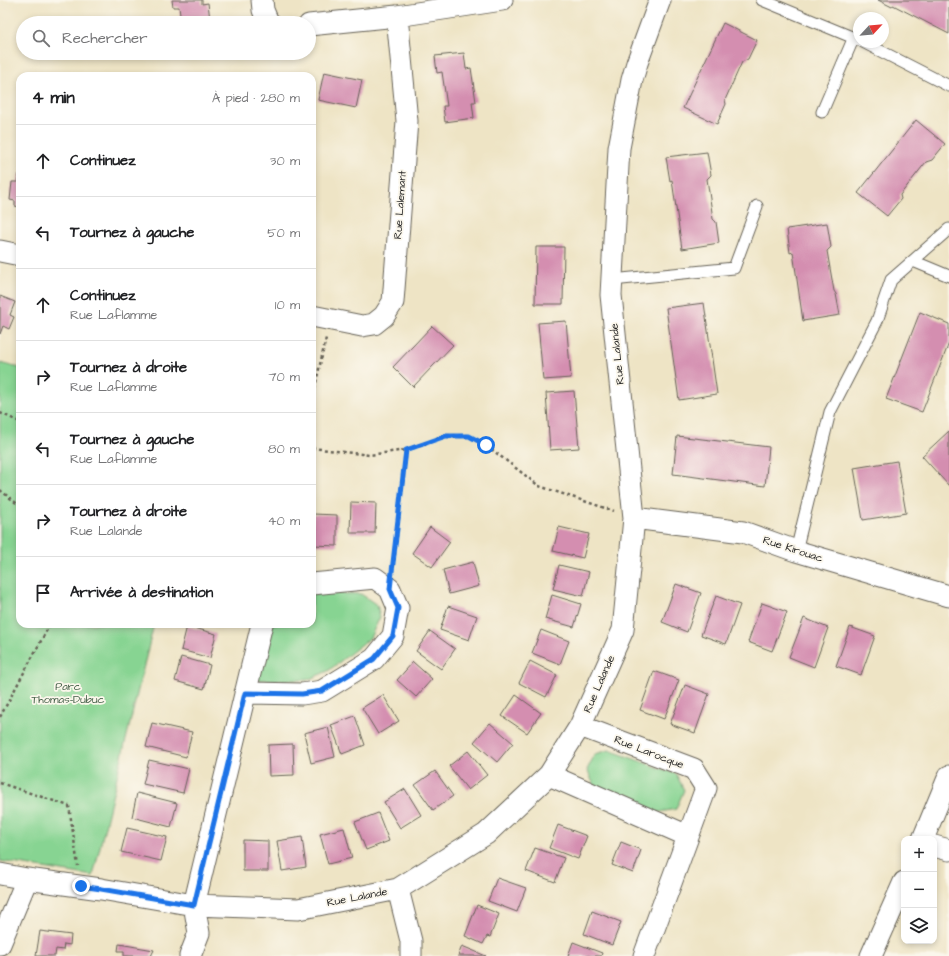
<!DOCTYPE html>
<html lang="fr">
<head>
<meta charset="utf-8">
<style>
	:root { --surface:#fff; --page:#f6f6f6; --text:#202124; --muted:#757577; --line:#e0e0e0 }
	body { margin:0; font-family:"Architects Daughter",sans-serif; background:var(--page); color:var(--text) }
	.controls { position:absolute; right:12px; bottom:12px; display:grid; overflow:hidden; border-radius:8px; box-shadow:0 2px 6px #0003 }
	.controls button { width:36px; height:36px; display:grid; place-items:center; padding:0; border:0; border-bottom:1px solid var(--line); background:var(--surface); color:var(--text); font:20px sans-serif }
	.compass { position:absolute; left:853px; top:12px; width:36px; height:36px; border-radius:50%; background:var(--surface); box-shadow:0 2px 6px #0003; rotate:64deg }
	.stop { position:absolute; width:12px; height:12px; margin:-9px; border:3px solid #1a73e8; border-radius:50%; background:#fff }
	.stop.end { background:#1a73e8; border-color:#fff; box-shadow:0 1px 4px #0008 }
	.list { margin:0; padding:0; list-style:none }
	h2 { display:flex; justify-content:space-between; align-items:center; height:52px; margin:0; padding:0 16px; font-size:17px }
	h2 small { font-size:13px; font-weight:400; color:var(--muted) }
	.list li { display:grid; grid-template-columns:26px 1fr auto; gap:12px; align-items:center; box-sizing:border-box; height:72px; padding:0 16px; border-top:1px solid var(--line) }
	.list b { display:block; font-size:15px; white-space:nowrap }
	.list p { margin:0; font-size:13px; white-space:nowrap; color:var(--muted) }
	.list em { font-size:13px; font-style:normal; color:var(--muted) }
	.icon { flex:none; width:22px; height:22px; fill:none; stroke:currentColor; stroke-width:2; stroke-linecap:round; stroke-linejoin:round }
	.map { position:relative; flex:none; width:949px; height:956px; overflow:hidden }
	.search { position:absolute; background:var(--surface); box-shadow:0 2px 6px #0003; left:16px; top:16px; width:300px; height:44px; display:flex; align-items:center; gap:10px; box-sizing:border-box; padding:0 14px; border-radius:22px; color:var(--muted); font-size:15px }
	.panel { position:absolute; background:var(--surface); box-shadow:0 2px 6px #0003; left:16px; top:72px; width:300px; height:556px; border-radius:12px }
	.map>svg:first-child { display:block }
	.green { fill:#87d492; stroke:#527857 }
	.building { fill:#d48eb0 }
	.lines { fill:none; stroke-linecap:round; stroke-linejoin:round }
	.service-casing { stroke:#666257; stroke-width:13 }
	.minor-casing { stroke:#666257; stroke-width:23 }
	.path { stroke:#666257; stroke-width:2.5; stroke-dasharray:3 3; stroke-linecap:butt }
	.service { stroke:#fff; stroke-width:11 }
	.minor { stroke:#fff; stroke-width:21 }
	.route { stroke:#1a73e8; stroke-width:5 }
	.labels { text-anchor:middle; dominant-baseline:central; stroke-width:3.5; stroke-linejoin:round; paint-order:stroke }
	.street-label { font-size:11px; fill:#1c1c1c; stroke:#fbf7ec }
	.park-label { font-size:11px; fill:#415c45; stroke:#fbf7ec }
</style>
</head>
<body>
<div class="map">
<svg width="949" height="956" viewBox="0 0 949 956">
	<rect width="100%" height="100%" fill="#fbf7ec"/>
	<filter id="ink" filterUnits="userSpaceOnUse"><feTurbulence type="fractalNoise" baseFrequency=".025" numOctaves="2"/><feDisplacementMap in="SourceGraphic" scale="8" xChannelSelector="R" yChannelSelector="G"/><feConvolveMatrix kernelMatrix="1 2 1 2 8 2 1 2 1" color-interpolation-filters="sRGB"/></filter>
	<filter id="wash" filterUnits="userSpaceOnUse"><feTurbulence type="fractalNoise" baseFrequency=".012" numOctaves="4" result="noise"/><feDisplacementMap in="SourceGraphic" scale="16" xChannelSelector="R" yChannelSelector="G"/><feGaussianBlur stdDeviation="0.9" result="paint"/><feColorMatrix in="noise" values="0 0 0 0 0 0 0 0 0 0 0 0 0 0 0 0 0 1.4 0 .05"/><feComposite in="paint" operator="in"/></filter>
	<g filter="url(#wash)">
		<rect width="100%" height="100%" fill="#eee4c5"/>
		<path class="green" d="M0,363L20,368V624H154L93,876L0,861Z
			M312,593L361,594L377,605L380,617L370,638L328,671L307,680H257L268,624H312Z
			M609,750L676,774L684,790L676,809L655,813L594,785L587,770L595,754Z"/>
		<g id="blocks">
			<path class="building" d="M172,0H202V4L208,3L210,20L181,23L179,7H173Z
				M878,0H949V34L893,5L892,7Z
				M723,23L757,40L748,59L742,62L725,100L726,104L717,124L683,108Z
				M464,53L466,69L471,68L476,102H472L474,118L445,122L443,106H447L442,72L437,73L435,56Z
				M324,72L362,80L356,108L318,100Z
				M916,120L945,144L932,160L926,162L900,195L901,199L887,216L858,193Z
				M707,152L711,175L707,179L713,219L716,222L719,243L682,249L672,180L670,181L666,157Z
				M19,174H20V207L15,206V201L10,200L12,182H18Z
				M827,223L831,247L827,251L834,291L836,294L840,315L803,321L793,252L790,253L787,229Z
				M536,247H564L563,304H535Z
				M0,296L15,302L10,315L14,317L9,329L3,326L0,334Z
				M704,303L717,394L679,400L666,308Z
				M920,312L949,324V343L922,412L886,399Z
				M566,321L571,378L543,380L538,323Z
				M432,326L453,345L413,387L393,367Z
				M574,391L579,448L550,450L546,393Z
				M949,431V486L922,456Z
				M677,436L769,447L765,486L673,474Z
				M897,461L906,513L863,520L854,468Z
				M351,502L376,503L375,533H350Z
				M313,514L337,515V546L312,545Z
				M430,527L450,542L432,567L412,553Z
				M559,527L589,534L583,558L553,551Z
				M473,562L479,586L449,594L443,570Z
				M559,565L589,572L583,596L553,589Z
				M676,584L701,593L687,632L662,622Z
				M552,595L581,604L574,627L545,619Z
				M716,596L740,605L726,644L701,635Z
				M762,603L787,612L772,651L748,642Z
				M448,606L477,616L469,640L440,630Z
				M804,618L828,628L814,667L789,657Z
				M187,626L216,634L210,658L181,650Z
				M850,627L875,636L861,675L836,666Z
				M541,630L569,641L560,664L532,653Z
				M430,631L455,649L441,669L416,651Z
				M181,657L210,665L204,689L175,681Z
				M530,661L557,675L546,697L519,683Z
				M413,662L432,679L416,697L397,680Z
				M654,671L679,680L664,719L640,710Z
				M685,685L709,694L695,733L670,724Z
				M383,695L399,721L378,734L362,708Z
				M516,695L541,713L527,733L502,716Z
				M355,716L365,745L342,754L331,725Z
				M152,723L192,732L186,757L146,747Z
				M490,723L513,743L497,762L474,742Z
				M328,727L335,757L311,763L304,733Z
				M293,744L294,775L269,776L268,745Z
				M468,751L487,775L468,790L449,766Z
				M149,760L189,769L183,793L143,784Z
				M435,771L453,796L433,810L415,785Z
				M405,789L421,815L400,828L384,802Z
				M137,793L177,803L171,827L132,817Z
				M378,813L389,841L366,850L355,822Z
				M558,825L587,836L578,859L549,848Z
				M127,828L167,837L161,861L121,852Z
				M344,828L352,858L328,864L320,834Z
				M302,837L306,867L282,871L277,841Z
				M243,840L268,841V871H243Z
				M621,842L641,850L633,873L612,865Z
				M535,848L564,858L555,882L526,871Z
				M497,878L526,888L517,912L488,901Z
				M477,905L499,914L490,937L487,936L483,944L465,936Z
				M592,911L621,922L612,945L584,934Z
				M40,931L71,935L70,945L64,944L63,950L56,949L55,956H36Z
				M573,942L602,953L601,956H568Z
				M119,944L154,950L151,956H124V951H118Z
				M462,946L486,956H458Z"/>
		</g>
	</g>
	<g filter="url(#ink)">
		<use href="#blocks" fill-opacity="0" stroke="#666257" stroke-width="1"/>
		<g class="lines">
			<defs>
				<path id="service" d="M762,0L859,40
					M863,42L949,86
					M822,112L854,37
					M913,261L949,276
					M612,280L734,268L757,206
					M796,551L830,412L877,321L891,280L949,229"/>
				<path id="minor" d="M262,0L263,10L268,22L270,23
					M309,25L397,16L502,0
					M0,251L20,255
					M312,316L362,326L374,324L384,316L393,302L407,121L397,16
					M634,518L743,532L796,551L949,596
					M245,693L302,694L322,691L374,659L393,636L398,608L390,589L375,578L312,584
					M580,726L694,769L706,788L644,956
					M549,775L688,836
					M923,839L949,776
					M934,846L949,850
					M0,874L27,879L101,889L194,905L298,909L398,889L486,834L549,775L580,726L623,630L634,518L611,295L619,148L632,80L637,63L660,0
					M398,889L411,941V956
					M0,944L27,879
					M190,956L199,933L194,905L262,624
					M871,956L904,882"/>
			</defs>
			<use href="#service" class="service-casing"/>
			<use href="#minor" class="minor-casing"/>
			<path class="path" d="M312,400L326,338
				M0,413L20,422
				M312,448L369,455L406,450L446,436H469L486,445L539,486L614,511
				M0,490L20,506
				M393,567L406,450
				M0,717L49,626L50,624
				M0,783L69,806L78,866"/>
			<use href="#service" class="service"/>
			<use href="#minor" class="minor"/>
		</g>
	</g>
	<g class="lines" filter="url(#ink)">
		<path class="route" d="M81,886L101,889L194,905L245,693L302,694L322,691L374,659L393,636L398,608L390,589L406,450L446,436H469L486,445"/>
	</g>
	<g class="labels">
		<g class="street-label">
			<text transform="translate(400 205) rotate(-86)">Rue Lalemant</text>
			<text transform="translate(617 354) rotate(-96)">Rue Lalande</text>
			<text transform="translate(793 549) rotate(18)">Rue Kirouac</text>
			<text transform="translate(599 684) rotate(-66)">Rue Lalande</text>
			<text transform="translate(649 752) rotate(21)">Rue Larocque</text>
			<text transform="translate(357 897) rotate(-11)">Rue Lalande</text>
		</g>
		<g class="park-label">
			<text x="68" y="686">Parc<tspan x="68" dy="13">Thomas-Dubuc</tspan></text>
		</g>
	</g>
</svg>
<div class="controls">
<button>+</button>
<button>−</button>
<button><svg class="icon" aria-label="layers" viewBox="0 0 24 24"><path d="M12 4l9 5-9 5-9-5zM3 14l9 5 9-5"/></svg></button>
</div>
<svg class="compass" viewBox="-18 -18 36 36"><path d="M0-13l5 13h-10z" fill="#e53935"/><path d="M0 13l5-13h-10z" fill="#757577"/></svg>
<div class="stop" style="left:486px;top:445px"></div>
<div class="stop end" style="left:81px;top:886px"></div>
<div class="search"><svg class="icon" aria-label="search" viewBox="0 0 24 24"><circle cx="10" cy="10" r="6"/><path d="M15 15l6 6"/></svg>Rechercher</div>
<section class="panel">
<h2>4 min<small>À pied · 280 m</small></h2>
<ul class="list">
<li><svg class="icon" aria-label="ahead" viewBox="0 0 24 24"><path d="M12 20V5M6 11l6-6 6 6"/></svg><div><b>Continuez</b></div><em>30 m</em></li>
<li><svg class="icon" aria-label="left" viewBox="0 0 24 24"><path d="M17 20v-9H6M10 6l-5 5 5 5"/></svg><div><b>Tournez à gauche</b></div><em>50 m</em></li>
<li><svg class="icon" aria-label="ahead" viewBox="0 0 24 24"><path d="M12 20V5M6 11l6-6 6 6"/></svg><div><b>Continuez</b><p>Rue Laflamme</p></div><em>10 m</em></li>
<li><svg class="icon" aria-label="right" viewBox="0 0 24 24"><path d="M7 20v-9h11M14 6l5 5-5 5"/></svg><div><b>Tournez à droite</b><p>Rue Laflamme</p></div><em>70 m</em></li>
<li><svg class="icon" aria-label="left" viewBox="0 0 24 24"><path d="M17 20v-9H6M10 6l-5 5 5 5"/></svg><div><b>Tournez à gauche</b><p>Rue Laflamme</p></div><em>80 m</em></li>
<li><svg class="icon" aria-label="right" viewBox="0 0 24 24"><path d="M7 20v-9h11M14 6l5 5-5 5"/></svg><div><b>Tournez à droite</b><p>Rue Lalande</p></div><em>40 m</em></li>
<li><svg class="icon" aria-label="arrive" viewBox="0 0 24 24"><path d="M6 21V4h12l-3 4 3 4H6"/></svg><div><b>Arrivée à destination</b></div></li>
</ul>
</section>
</div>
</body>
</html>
